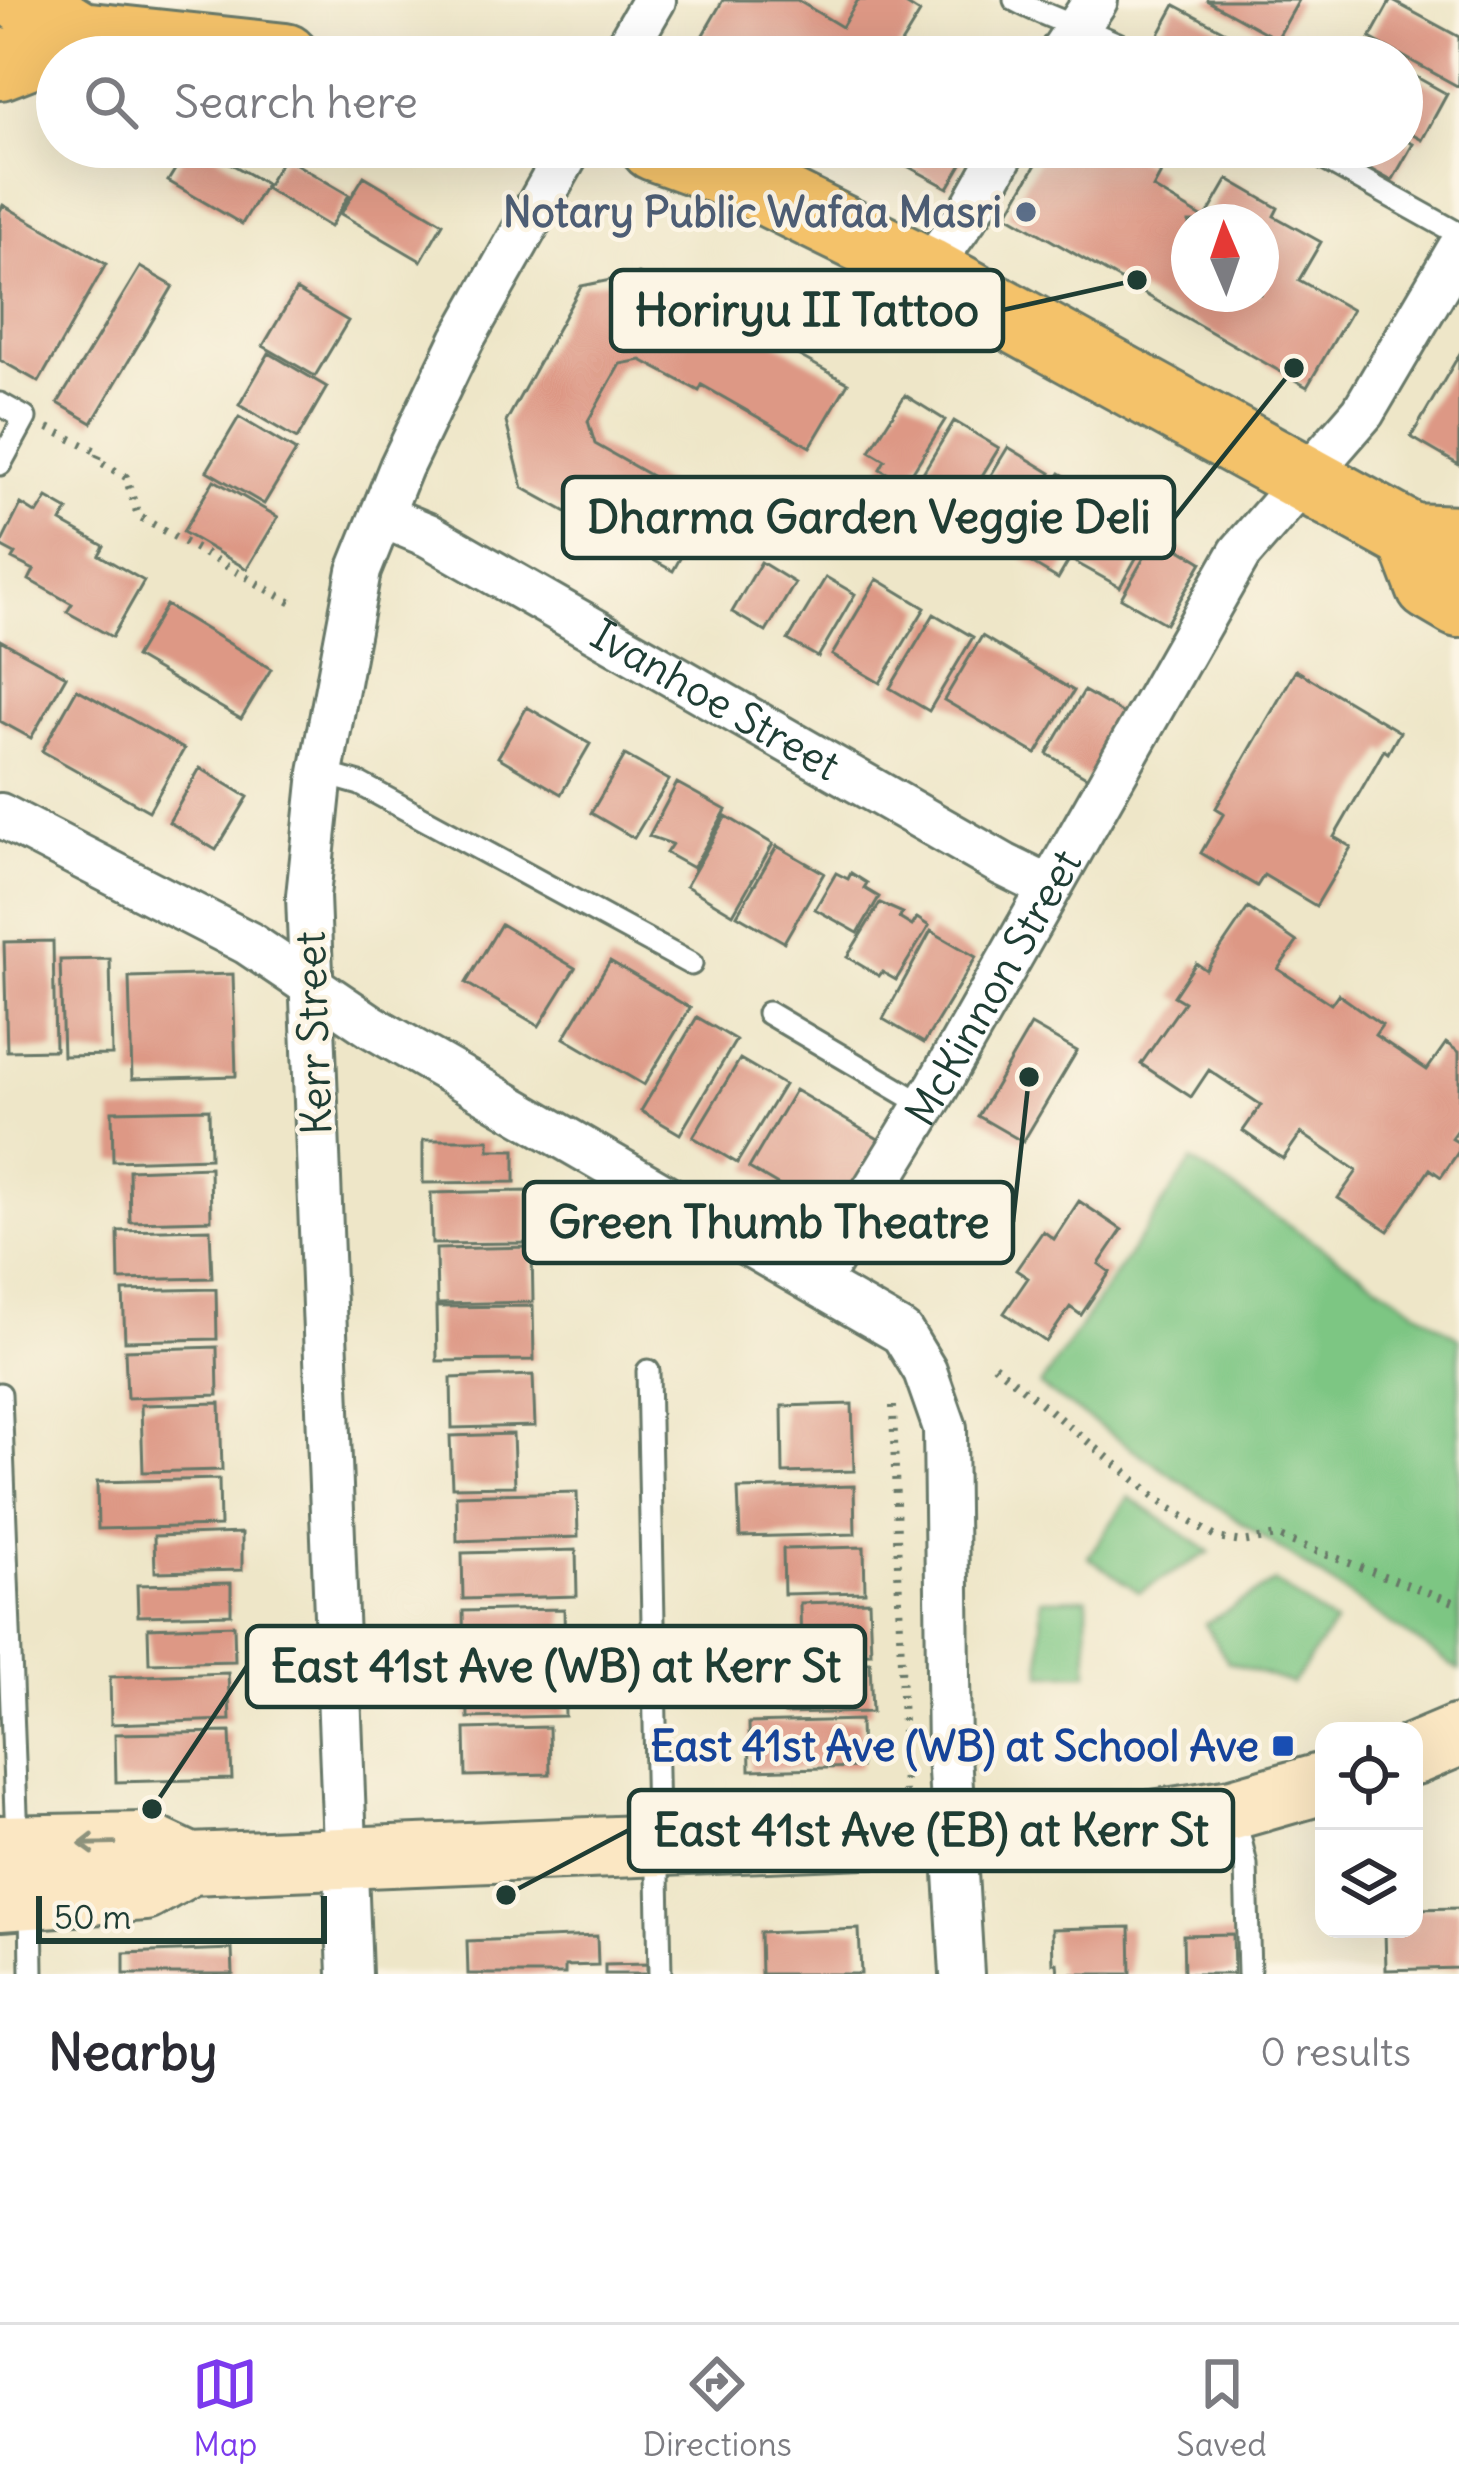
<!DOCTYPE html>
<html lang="en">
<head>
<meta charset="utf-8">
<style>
	:root { --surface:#fff; --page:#f7f7f7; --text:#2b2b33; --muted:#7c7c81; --line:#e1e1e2; --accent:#7c3aed }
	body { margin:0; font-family:Delius,sans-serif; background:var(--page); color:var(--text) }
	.controls { position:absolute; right:36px; bottom:36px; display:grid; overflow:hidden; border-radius:24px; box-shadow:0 12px 48px #0002 }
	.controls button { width:108px; height:108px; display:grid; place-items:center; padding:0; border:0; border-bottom:3px solid var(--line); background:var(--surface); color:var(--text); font:60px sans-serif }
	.compass { position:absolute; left:1171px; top:204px; width:108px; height:108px; border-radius:50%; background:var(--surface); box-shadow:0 12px 48px #0002; rotate:358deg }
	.scale { position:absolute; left:36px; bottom:30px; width:291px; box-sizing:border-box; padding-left:12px; border:6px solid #1f3d34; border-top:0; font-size:33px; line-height:42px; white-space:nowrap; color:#1f3d34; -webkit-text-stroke:9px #fcf5e5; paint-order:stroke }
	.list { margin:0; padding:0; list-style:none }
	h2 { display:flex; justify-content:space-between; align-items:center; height:156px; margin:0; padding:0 48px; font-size:51px }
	h2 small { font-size:39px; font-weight:400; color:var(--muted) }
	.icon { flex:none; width:66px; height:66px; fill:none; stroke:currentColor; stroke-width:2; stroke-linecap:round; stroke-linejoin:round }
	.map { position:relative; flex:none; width:1459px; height:1974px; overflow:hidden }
	.search { position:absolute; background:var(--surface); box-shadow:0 12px 48px #0002; left:36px; right:36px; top:36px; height:132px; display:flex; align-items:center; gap:30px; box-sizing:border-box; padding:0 42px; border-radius:66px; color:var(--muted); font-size:45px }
	.sheet { height:348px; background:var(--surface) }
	nav { display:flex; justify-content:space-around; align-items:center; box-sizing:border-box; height:168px; border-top:3px solid var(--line); background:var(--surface); font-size:33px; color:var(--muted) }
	nav a { display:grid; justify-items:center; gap:6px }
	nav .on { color:var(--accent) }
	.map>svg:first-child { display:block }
	.green { fill:#7dc683; stroke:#4e825c; stroke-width:3 }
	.building { fill:#dd9885; fill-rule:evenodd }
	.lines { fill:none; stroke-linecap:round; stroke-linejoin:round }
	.lane-casing { stroke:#677868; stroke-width:27 }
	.street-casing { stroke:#677868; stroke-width:48 }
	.secondary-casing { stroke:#677868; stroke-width:66 }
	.primary-casing { stroke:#677868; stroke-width:72 }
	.path { stroke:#677868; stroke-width:8; stroke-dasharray:3 9; stroke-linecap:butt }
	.lane { stroke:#fff; stroke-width:21 }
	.street { stroke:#fff; stroke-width:42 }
	.secondary { stroke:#fbe7c3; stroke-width:60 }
	.primary { stroke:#f4c26a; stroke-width:66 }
	.oneway { stroke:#8d927c }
	.service-dot { fill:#5c6f8a; stroke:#fcf5e5; stroke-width:4.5 }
	.transit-dot { fill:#1a4fb4; stroke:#fcf5e5; stroke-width:4.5 }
	.labels { text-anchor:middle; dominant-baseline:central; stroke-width:9; stroke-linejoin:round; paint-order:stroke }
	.service-label { font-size:42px; font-weight:bold; fill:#4e5e75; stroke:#fcf5e5; text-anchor:end }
	.street-label { font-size:42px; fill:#1f3d34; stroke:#fcf5e5 }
	.transit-label { font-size:42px; font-weight:bold; fill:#164399; stroke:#fcf5e5; text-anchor:end }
	.leader { fill:none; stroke:#1f3d34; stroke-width:4.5 }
	.callout-dot { fill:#1f3d34; stroke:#fcf5e5; stroke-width:4.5 }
	.callout { fill:#fcf5e5; stroke:#1f3d34; stroke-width:4.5 }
	.callout-label { font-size:45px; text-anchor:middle; font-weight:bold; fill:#1f3d34 }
</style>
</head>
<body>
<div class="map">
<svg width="1459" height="1974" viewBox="0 0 1459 1974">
	<rect width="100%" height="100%" fill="#fcf5e5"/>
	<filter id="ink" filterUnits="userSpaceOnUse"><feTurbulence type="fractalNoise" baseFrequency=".00833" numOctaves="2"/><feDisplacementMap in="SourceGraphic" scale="24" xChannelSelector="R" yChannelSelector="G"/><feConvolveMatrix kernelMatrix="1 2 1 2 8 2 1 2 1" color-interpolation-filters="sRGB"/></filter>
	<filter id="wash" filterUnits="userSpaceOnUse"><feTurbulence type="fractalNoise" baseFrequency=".004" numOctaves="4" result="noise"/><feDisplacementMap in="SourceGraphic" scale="48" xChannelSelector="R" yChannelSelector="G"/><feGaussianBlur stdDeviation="2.7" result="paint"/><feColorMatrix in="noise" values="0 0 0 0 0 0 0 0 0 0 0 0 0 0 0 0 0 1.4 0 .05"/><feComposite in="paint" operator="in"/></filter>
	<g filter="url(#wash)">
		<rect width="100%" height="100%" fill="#eee6c8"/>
		<path class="green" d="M1192,1161L1459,1338V1670L1040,1386Z
			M1129,1497L1210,1552L1139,1592L1088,1557Z
			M1275,1582L1334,1624L1292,1684L1228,1662L1205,1624Z
			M1087,1598L1088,1673L1042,1674L1041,1599Z"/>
		<g id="blocks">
			<path class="building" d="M723,0H797L842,27L858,0H899L920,13L893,57H702L693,52Z
				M1206,0H1299L1277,39Z
				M1391,0L1459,37V87L1370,38Z
				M1175,5L1237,38L1226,57H1170L1152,47Z
				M1402,69L1447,94L1422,140L1402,129Z
				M1402,139L1413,144L1392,181L1330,147H1402Z
				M189,147H202L266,184L242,224L168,181Z
				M872,147H972L948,188Z
				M1046,147H1100L1112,153L1116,147L1161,173L1153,188L1205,219L1228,179L1278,208L1274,216L1321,242L1299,280L1352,310L1307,387L1007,215ZM1189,222H1261V294H1189Z
				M284,157L349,195L330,227L265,188Z
				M364,176L443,223L421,261L341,214Z
				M3,205L106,264L39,382L0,360V211Z
				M140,267L173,286L92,423L58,403Z
				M639,274L732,327L742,324L848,383L810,447L702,385L699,391L641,360L620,364L588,421L595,444L708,508L673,571L523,488L506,422L581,286Z
				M296,290L348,321L315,376L263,346Z
				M269,353L327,387L297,439L239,405Z
				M1459,355V465L1411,437Z
				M905,395L945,420L905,484L880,469L885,460L870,451Z
				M239,417L296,451L264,504L207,471Z
				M954,421L999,448L959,513L915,486Z
				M1008,447L1051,473L1001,557L957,531Z
				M1060,473L1104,500L1058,579L1013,552Z
				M214,480L278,517L247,569L183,532Z
				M47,498L68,510L61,522L104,546L99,555L144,581L112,637L67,612L72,604L29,580L34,570L12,559L15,554L0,546L21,504L37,514Z
				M1110,499L1155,524L1120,587L1075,562Z
				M1157,535L1202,562L1166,624L1121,598Z
				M761,562L795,583L766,632L732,612Z
				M826,577L855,594L818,657L788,640Z
				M877,579L925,608L880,683L832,655Z
				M166,605L271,669L241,719L135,657Z
				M934,614L973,637L929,711L890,688Z
				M982,636L1074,691L1036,754L944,700Z
				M0,640L66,676L31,738L0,721Z
				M1296,670L1400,732L1388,753L1384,750L1334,837L1351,847L1316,906L1264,875L1257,886L1201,853L1224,813L1216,808Z
				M77,689L184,749L149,811L42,751Z
				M1084,691L1138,722L1100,785L1047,754Z
				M527,707L590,744L561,794L498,757Z
				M625,755L669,780L634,838L591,813Z
				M200,768L248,797L216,850L169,822Z
				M677,783L726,810L693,868L666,853L672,844L649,836Z
				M726,816L773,844L733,914L686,886Z
				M777,846L824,873L784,942L737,915Z
				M836,873L848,879L851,873L867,883L864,888L879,897L858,933L815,909Z
				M880,903L903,913L899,918L912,926L917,918L929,926L896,980L882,972L879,976L847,957Z
				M1248,908L1297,942L1278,969L1331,1004L1338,994L1382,1025L1375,1035L1427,1070L1446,1043L1459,1052V1127L1451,1138L1459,1143V1151L1441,1177L1430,1169L1388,1231L1338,1198L1357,1171L1301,1133L1283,1159L1243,1131L1261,1105L1209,1070L1191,1097L1141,1064L1184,1002L1174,996L1196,963L1206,970Z
				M501,924L575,968L539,1026L466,983Z
				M931,931L976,957L924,1043L883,1019Z
				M53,941L55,1050L7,1051L4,942Z
				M110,959L112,1055L63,1056L60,960Z
				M610,961L690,1008L644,1085L564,1038Z
				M233,974L236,1076L132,1079L129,977Z
				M697,1017L736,1040L680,1134L641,1111Z
				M1031,1025L1077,1051L1023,1142L978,1116Z
				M740,1059L784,1085L737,1163L693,1137Z
				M795,1090L880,1140L834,1218L749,1168Z
				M209,1109L210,1158L113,1161L112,1111Z
				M423,1140H489V1150H515V1182L423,1183Z
				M210,1167L211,1220L130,1222L129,1170Z
				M527,1191L528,1243L432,1244L431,1193Z
				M1079,1201L1122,1230L1099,1264L1110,1272L1081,1315L1070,1307L1046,1342L1004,1313L1028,1278L1016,1270L1043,1231L1054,1239Z
				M210,1229L212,1278L119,1280L118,1231Z
				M532,1247L533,1302L437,1304L436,1249Z
				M216,1289L217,1339L125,1341L123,1291Z
				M533,1306L534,1360L437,1361L436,1307Z
				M217,1347L218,1395L127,1398L125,1350Z
				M533,1375L535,1426L452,1428L451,1378Z
				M220,1403L222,1470L143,1472L141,1405Z
				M852,1404L854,1471L783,1473L782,1406Z
				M513,1434L515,1486L452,1487L450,1436Z
				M219,1479L220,1526L98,1529L97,1482Z
				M854,1486L855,1534L740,1537L738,1489Z
				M577,1492L578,1537L457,1541L456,1495Z
				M242,1533V1570L155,1572L154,1536Z
				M864,1547L865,1592L784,1594L783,1549Z
				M576,1550L577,1596L463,1599L462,1553Z
				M231,1583V1614L138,1616L137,1585Z
				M869,1601L871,1653L801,1654L800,1603Z
				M564,1609L565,1656L464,1658L463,1611Z
				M234,1625L235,1661L149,1663L148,1628Z
				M870,1662L872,1712L785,1714L783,1664Z
				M564,1669L565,1716L468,1718L467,1672Z
				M228,1673L230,1720L111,1724L110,1677Z
				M860,1720L861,1767L750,1770L749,1723Z
				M549,1727L550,1774L466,1776L465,1729Z
				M230,1732L232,1779L116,1782L115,1734Z
				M1459,1908V1968L1386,1970L1385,1929H1414V1909Z
				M1130,1927L1131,1974H1058L1057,1963H1053L1052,1929Z
				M859,1929L861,1974H761L760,1933Z
				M1233,1934L1234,1974H1184L1183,1935Z
				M597,1936L598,1965L565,1966V1974H468L467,1941Z
				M232,1949L233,1974H124V1953Z
				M647,1964V1974H605V1965Z"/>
		</g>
	</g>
	<g filter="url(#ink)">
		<use href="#blocks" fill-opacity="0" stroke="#677868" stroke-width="3"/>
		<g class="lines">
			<defs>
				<path id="lane" d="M1015,0C1057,23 1102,33 1144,57
					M1303,147L1459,234
					M0,404L25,418L0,464
					M321,773L360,784L691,964
					M768,1013L926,1106
					M648,1371L660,1974
					M0,1394L17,1839
					M1234,1814L1246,1865L1249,1974
					M31,1903L32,1974"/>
				<g id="street">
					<path d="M621,57L654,0"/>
					<path d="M1058,57L1096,0"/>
					<path d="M927,271L971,210L1006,147"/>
					<path id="s1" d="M382,516L428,535L1004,865L1049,887"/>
					<path d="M0,815L248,943L371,1026L902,1333L925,1371L945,1428L949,1754L962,1974"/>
					<path id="s2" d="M818,1281L937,1087L1240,553L1363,412L1459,249"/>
					<path d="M350,1974L308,896L321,773L359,571L401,467L462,340L571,147"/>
				</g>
				<path id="secondary" d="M1414,1754L1459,1735
					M0,1846L145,1843L190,1864
					M0,1900L145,1890L190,1864L1114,1827L1233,1809L1324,1783"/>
				<path id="primary" d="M23,0L80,35
					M0,66L80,35L285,57
					M654,147L734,176L927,271L1411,537L1459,539
					M1411,537L1430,587L1459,604"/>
			</defs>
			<use href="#lane" class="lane-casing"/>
			<use href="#street" class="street-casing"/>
			<use href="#secondary" class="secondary-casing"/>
			<use href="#primary" class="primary-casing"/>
			<path class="path" d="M48,428L100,453L97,460L126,477L138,516L292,603
				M994,1365L1168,1507L1217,1538L1242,1542L1277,1536L1459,1604
				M893,1406L905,1792"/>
			<use href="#lane" class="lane"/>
			<use href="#street" class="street"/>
			<use href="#secondary" class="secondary"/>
			<use href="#primary" class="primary"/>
		</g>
		<defs><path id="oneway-shaft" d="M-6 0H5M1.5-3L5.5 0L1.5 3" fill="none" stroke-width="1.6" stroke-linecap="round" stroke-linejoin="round" transform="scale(3)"/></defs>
		<use class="oneway" href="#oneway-shaft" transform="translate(97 1844) rotate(179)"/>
	</g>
	<circle class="service-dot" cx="1026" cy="212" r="12"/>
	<rect class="transit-dot" x="1271" y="1734" width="24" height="24" rx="6"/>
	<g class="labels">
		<g class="service-label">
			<text x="1002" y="212">Notary Public Wafaa Masri</text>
		</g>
		<g class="street-label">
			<text stroke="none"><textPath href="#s1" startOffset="381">Ivanhoe Street</textPath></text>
			<text stroke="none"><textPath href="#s2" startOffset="342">McKinnon Street</textPath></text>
			<text transform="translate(313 1033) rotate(-92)">Kerr Street</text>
		</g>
		<g class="transit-label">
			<text x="1259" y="1746">East 41st Ave (WB) at School Ave</text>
		</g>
	</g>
	<path class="leader" d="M1137 280L1003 310M1294 368L1174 518M1029 1077L1013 1222M152 1809L247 1666M506 1895L629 1830"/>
	<g class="callout-dot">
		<circle cx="1137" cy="280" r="12"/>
		<circle cx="1294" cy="368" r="12"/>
		<circle cx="1029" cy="1077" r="12"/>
		<circle cx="152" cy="1809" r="12"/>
		<circle cx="506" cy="1895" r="12"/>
	</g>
	<g class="callout">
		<rect x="611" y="270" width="392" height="81" rx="12"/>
		<rect x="563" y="477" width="611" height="81" rx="12"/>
		<rect x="524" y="1182" width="489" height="81" rx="12"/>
		<rect x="247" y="1626" width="618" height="81" rx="12"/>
		<rect x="629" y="1790" width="604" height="81" rx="12"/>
	</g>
	<g class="callout-label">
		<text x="807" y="326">Horiryu II Tattoo</text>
		<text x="869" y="533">Dharma Garden Veggie Deli</text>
		<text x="769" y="1238">Green Thumb Theatre</text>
		<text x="556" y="1682">East 41st Ave (WB) at Kerr St</text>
		<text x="931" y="1846">East 41st Ave (EB) at Kerr St</text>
	</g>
</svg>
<div class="controls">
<button><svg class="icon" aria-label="locate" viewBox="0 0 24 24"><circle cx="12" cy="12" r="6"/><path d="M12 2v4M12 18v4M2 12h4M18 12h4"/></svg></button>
<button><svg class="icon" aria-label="layers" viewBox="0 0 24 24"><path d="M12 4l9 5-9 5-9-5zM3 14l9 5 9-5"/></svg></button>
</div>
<svg class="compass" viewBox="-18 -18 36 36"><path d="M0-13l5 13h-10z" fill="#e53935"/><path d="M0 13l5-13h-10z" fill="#7c7c81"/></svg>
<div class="scale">50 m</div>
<div class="search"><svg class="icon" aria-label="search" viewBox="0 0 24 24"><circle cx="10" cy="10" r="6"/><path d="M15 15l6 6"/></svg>Search here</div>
</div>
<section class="sheet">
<h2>Nearby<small>0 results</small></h2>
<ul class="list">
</ul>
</section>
<nav>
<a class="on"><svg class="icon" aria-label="map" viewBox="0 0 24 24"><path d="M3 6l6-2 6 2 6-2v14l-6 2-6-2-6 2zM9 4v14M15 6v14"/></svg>Map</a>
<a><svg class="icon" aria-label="directions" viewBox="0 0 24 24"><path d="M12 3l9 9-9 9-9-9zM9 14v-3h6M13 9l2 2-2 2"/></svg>Directions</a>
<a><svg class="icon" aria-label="saved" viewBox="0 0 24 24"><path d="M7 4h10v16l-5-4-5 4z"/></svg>Saved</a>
</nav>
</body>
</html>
